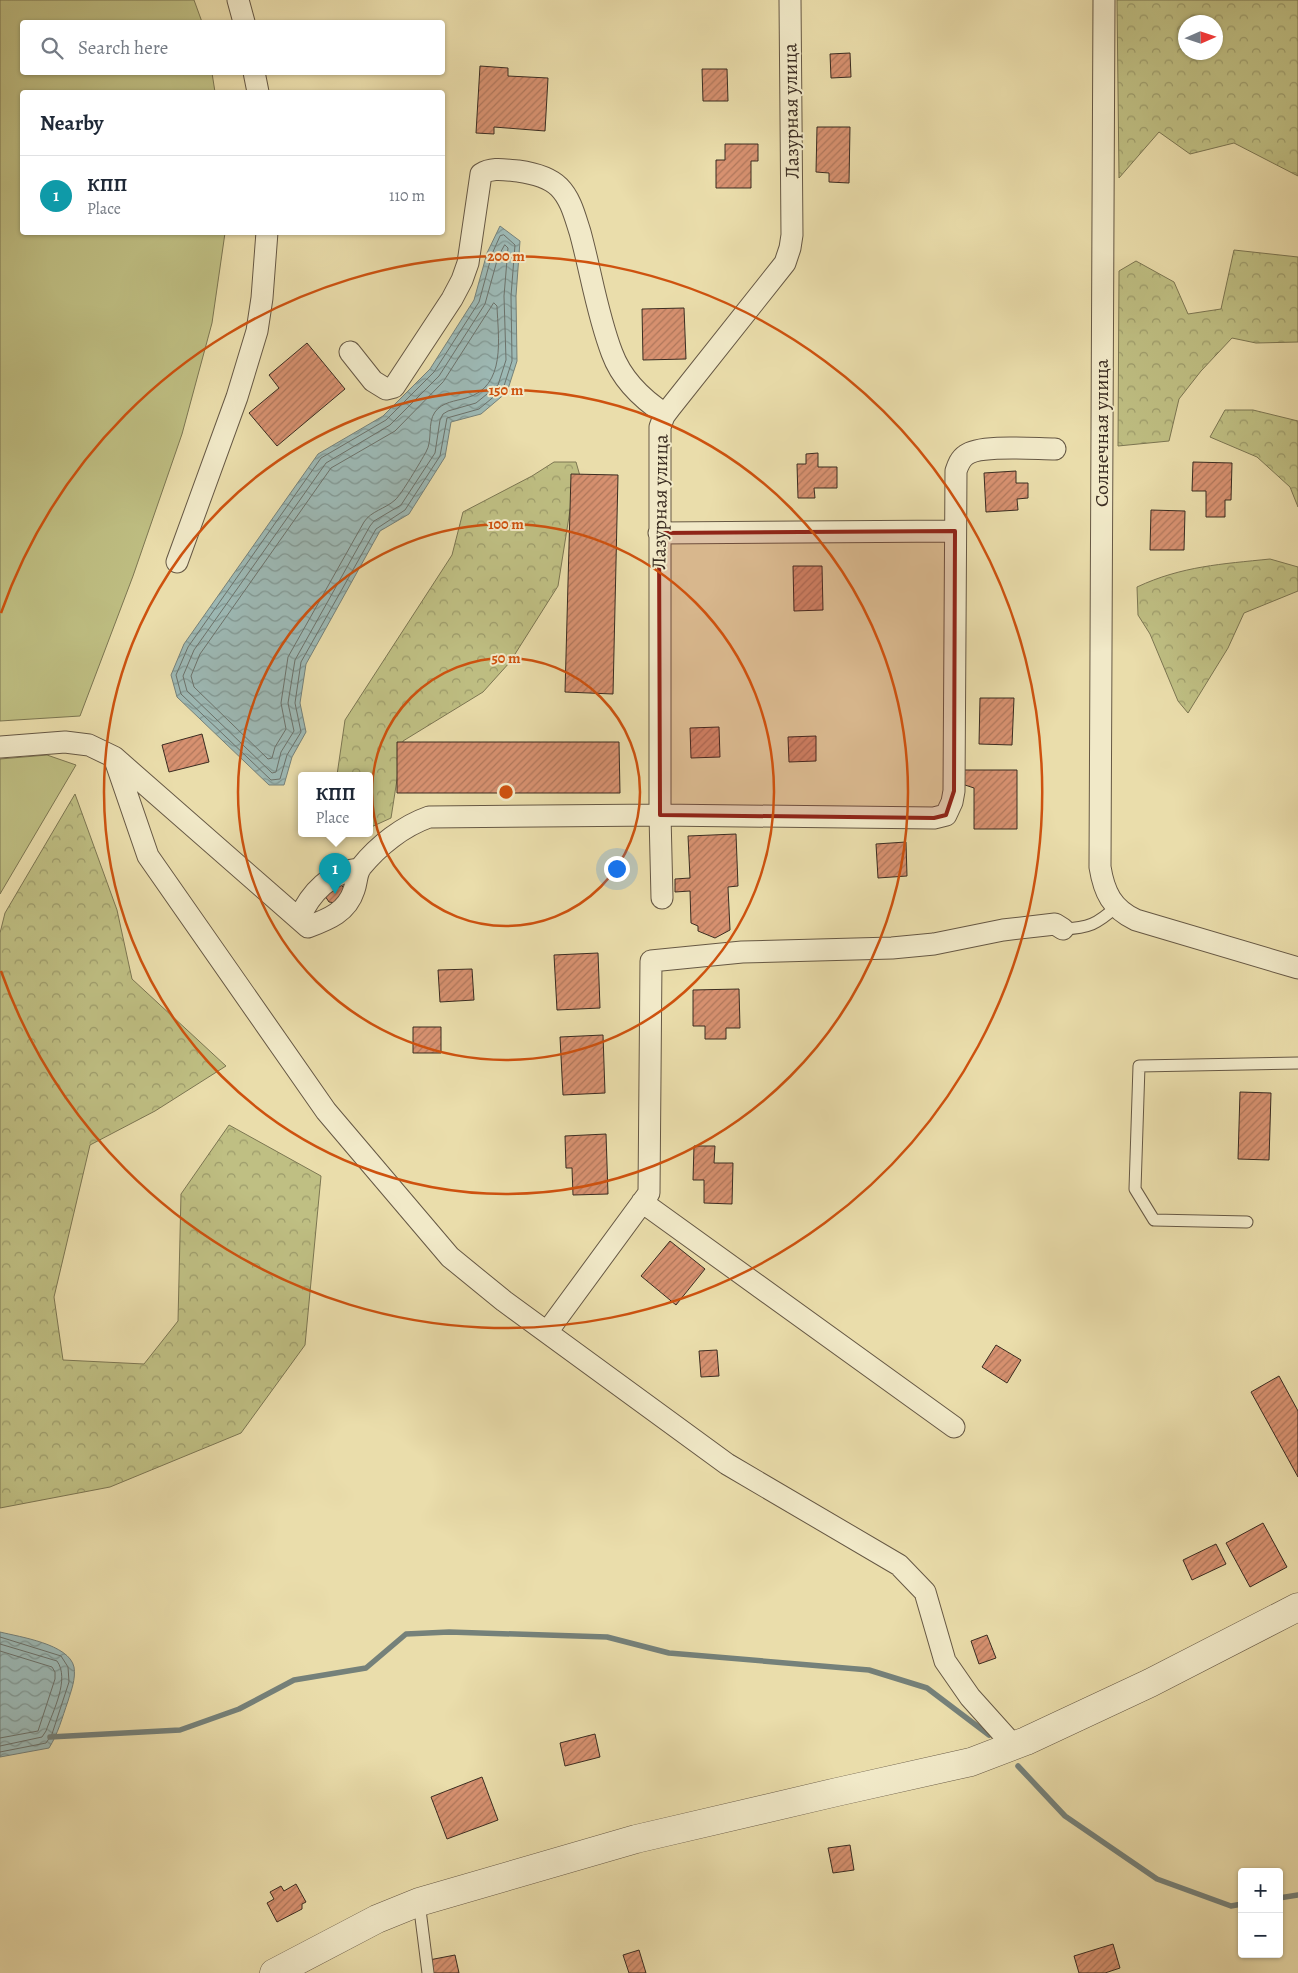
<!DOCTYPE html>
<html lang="en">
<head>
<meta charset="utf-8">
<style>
	:root { --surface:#fff; --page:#f6f6f7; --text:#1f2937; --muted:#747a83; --line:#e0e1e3; --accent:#7c3aed }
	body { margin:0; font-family:Alegreya,serif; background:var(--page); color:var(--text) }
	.controls { position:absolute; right:15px; bottom:15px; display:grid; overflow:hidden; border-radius:5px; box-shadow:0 1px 4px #0004 }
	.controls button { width:45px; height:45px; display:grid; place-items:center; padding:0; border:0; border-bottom:1px solid var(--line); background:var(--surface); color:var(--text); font:25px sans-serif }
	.compass { position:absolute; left:1178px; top:15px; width:45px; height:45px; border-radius:50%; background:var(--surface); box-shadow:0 1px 4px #0004; rotate:87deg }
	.you { position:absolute; left:616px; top:868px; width:18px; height:18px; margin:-12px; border:4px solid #fff; border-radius:50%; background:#1a73e8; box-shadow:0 0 0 8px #1a73e833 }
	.badge { display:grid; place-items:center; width:32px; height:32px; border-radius:50%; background:var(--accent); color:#fff; font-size:16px; font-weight:700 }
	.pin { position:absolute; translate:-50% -41px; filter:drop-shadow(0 1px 2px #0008) }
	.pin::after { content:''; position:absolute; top:26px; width:18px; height:15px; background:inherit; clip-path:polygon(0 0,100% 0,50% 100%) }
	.popup { position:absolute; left:298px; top:772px; width:75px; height:65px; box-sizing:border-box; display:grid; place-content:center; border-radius:5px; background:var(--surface); filter:drop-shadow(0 1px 4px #0005); font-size:16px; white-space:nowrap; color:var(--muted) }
	.popup b { font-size:19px; color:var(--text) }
	.popup::after { content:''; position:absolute; left:50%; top:100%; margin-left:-10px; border:10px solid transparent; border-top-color:var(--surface) }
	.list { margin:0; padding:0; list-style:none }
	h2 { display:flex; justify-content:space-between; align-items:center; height:65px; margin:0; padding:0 20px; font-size:21px }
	h2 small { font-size:16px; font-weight:400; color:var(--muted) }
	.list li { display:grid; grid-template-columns:32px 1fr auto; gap:15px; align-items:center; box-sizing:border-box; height:80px; padding:0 20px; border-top:1px solid var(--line) }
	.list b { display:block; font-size:19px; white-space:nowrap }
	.list p { margin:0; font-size:16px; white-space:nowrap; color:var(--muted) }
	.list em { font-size:16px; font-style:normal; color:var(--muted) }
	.icon { flex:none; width:28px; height:28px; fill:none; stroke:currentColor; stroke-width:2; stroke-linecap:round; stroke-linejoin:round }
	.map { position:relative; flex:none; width:1298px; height:1973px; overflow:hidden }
	.search { position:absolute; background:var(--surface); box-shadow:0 1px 4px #0004; left:20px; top:20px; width:425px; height:55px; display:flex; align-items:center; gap:12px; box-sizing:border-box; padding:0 18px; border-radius:5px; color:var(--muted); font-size:19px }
	.panel { position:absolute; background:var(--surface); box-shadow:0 1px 4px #0004; left:20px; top:90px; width:425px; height:145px; border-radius:5px }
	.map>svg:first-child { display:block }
	.grass { fill:#bfbf83; stroke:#7c7652 }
	.forest { fill:url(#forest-crowns); stroke:#7c7652; fill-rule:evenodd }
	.water { fill:url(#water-waves); stroke:#75817a }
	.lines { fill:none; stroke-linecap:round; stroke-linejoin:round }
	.shore { stroke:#6c726b; stroke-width:1 }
	.stream { stroke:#75817a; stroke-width:5.5 }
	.building { fill:url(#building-hatch); stroke:#3a2c21 }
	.service-casing { stroke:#665844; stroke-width:13 }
	.minor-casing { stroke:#665844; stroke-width:23 }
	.tertiary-casing { stroke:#665844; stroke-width:29 }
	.service { stroke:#f1e9c8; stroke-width:11 }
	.minor { stroke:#f1e9c8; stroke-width:21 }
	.tertiary { stroke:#f1e9c8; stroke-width:28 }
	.marked { fill:#8f2418; fill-opacity:0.2; stroke:#8f2418; stroke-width:4; stroke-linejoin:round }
	.ring { fill:none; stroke:#ce520f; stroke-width:2.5 }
	.labels { text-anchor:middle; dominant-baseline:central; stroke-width:4; stroke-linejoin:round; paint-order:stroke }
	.street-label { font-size:20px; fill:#3a2c21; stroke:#f1e9c8 }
	.centre { fill:#ce520f; stroke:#f1e9c8; stroke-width:2.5 }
	.ring-label { font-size:15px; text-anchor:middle; font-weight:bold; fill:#ce520f; stroke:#f1e9c8; stroke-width:4; stroke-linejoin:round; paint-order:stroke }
</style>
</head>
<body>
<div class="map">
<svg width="1298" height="1973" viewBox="0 0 1298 1973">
	<defs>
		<pattern id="forest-crowns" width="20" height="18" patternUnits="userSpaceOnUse" patternTransform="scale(1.25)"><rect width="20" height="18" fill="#bfbf83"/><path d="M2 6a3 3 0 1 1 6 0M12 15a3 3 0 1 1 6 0" fill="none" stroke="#9c9b6b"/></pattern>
		<pattern id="water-waves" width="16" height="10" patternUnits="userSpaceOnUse" patternTransform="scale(1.25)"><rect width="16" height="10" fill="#9db9b5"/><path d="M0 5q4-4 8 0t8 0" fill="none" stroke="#819793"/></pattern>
		<pattern id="building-hatch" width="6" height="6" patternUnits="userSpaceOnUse" patternTransform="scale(1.25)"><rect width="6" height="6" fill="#d79170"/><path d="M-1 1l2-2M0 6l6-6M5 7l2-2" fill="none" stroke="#af775c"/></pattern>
	</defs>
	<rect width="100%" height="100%" fill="#eaddab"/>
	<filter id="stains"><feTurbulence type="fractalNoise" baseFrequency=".004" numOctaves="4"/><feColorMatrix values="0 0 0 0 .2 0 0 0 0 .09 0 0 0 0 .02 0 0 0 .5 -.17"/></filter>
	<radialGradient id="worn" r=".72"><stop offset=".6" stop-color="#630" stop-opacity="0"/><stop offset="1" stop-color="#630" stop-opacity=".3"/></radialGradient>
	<path class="grass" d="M0,0H194L202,22H22V72L212,73L215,92H22V232L225,233L212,323L182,434L133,576L80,716L0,721Z
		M47,755L76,765L0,894V759Z"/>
	<path class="forest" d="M1117,0H1298V176L1234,143L1190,154L1159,132L1119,178ZM1186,22H1216V52H1186Z
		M1234,250L1298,257V342L1256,343L1232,338L1201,371L1179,399L1169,441L1118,446L1119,271L1136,261L1174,282L1188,314L1221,309Z
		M1225,410H1253L1298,421V507L1290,487L1257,457L1210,437Z
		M554,462H576L580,476L574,485L558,586L510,662L483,692L403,741L391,818L369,828V775H337L345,720L452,555L463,512L532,476Z
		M1270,559L1298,567V591L1244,613L1228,648L1188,713L1178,701L1150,634L1138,615L1137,587C1182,566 1222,564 1270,559Z
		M75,794L117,910L132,979L226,1066L155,1111L90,1145L54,1297L63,1360L144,1364L178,1321L181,1194L229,1125L321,1176L305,1345L241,1433L110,1487L0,1508V933L5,913Z"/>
	<path class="water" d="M500,226L520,241L516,296L517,361L507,392L481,414L451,422L445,457L409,514L380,531L306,664L300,703L306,732L292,757L284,785H269L177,697L171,675L184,644L318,454L383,416L430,369L474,300L487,253Z
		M0,1632C20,1637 69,1644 74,1667C76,1679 71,1691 68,1701C62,1718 58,1734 49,1748L0,1757Z"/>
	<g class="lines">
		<path class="shore" d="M504,235L515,245L511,296L512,361L503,389L479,409L447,418L440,456L405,510L376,529L301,662L295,703L301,732L287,755L280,779L271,780L181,694L176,675L188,647L321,458L386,420L434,372L479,302L492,254L500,236Z
			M505,245L508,248L504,296L506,360L498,385L476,403L448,411L443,414L440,420L435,453L401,505L374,521L370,526L295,660L288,703L294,731L281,752L276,772L272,773L187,691L183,676L194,650L326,463L390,425L439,376L485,304L498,257Z
			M494,303L497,306C498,337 507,387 466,398C456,401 442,402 435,412C427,423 433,440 426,452C421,461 401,495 395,500C385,509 371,511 364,522L288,657L281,703L286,729L275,747L272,758L268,759L194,687L191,676L200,654L331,468L395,431L443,382Z
			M0,1637L61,1656L68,1667L69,1682L52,1734L46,1743L0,1752
			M0,1644L57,1661C70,1679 53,1711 46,1731L42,1737L0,1746
			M0,1651L52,1667L55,1672V1679L38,1731L0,1738"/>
		<path class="stream" d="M50,1737L180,1730L239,1709L294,1680L366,1668L406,1634L449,1632L607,1637L669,1653L869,1670L927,1688L989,1735
			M1018,1766L1065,1816L1157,1879L1231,1906L1242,1904
			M1279,1898L1298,1895"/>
	</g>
	<path class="building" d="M850,53L851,77L831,78L830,54Z
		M480,66L508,68V76L548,78L545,131L494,127V134L476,133Z
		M702,69H727L728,101H703Z
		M817,127H850L849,183L829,182V173L816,172Z
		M725,144H758V161H751V188H716V160H725Z
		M684,308L686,359L643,360L642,309Z
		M307,343L345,389L277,446L249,413L279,388L269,375Z
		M818,453V467H837V488H814L815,498H798L797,464H806V454Z
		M1193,462L1232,463L1231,500H1225V517H1206V491H1192Z
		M1016,471V483H1028V498L1017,499L1018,510L986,512L984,473Z
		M571,474L618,475L613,694L565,692Z
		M1151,510L1185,511L1184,550H1150Z
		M793,566H822L823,610L794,611Z
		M980,698H1014L1012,745L979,744Z
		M719,727L720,757L691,758L690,728Z
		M202,734L209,762L169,772L162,745Z
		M816,736V761L789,762L788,737Z
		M397,742H619L620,793H397Z
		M962,770H1017V829H974V788L962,784Z
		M736,834L738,886L728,887L730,930L715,938L698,931V926L691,923L690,891L675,892V879L690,878L688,836Z
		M906,842L907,876L878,878L876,844Z
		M340,884L344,888L336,903L329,902L325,896Z
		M598,953L600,1008L557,1010L554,955Z
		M472,969L474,1000L440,1002L438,970Z
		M739,989L740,1028H726V1039H705V1026H693V990Z
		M413,1027H441V1053H413Z
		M603,1035L605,1093L563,1095L560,1037Z
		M1240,1092L1271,1093L1269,1160L1238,1159Z
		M606,1134L608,1194L573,1195L572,1168H566L565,1136Z
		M694,1146H715L714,1163H733L732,1204L704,1203V1180H693Z
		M670,1241L705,1269L676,1305L641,1276Z
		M996,1345L1021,1360L1007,1383L982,1367Z
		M717,1350L719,1376L701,1377L699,1351Z
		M1279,1376L1298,1411V1477L1251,1392Z
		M1263,1523L1287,1567L1250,1587L1226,1543Z
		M1216,1544L1226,1564L1192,1580L1183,1560Z
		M987,1635L996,1658L979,1664L971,1641Z
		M595,1734L600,1757L565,1766L560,1743Z
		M482,1777L498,1820L447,1839L431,1797Z
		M850,1845L854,1870L833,1873L828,1848Z
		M296,1884L306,1902L302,1904V1909L277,1922L267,1903L274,1899L270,1892L281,1886L284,1891Z
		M1113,1944L1120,1968L1105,1973H1079L1074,1956Z
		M639,1950L646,1973H629L623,1955Z
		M455,1955L459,1973H432L429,1960Z"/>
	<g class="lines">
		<defs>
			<path id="service" d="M1063,929C1089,928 1097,924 1116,907
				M1247,1222L1154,1220L1135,1189L1139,1066L1298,1063
				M419,1902L428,1973"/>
			<path id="minor" d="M238,0L244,22
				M1104,0L1100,867C1104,892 1112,909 1136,920L1298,968
				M254,72L258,92
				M350,352L373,381L386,389L394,387L452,299L462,280L468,263L481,174C492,167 505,170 518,171C532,173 549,177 559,187C571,199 575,217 580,232C591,272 597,314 612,353C622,380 642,399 665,414
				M659,533L955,531
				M177,562L237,397L257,331L262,298L267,232
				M0,747L65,742L89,745L114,757L308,927C329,919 347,912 354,890C357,882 356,874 361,867C378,846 403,826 429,817L660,815L934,818L946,815L952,802L954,791L956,471C958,465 960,459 966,455C980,444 1035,449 1055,449
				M114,757L148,856L326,1111L450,1257L504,1301L727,1464L899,1565L925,1592L945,1661L970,1697L1014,1746
				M662,898L660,815V427L664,416L670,408L785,263L790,248L792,235L790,0
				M299,919C310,893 331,871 360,869
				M642,1202L954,1427
				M547,1332L649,1193L651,961L742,952L892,948L934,944L1003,930L1055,924L1063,929"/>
			<path id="tertiary" d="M274,1973L377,1919L419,1902L636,1839L837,1792L971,1762L1026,1741L1150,1683L1298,1607"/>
		</defs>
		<use href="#service" class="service-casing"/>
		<use href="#minor" class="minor-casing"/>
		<use href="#tertiary" class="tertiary-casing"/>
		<use href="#service" class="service"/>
		<use href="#minor" class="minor"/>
		<use href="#tertiary" class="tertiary"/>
	</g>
	<path class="marked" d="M955,531L954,791L946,815L934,818L660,815L659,533Z"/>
	<g class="ring">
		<circle cx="506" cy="792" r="134"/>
		<circle cx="506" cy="792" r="268"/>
		<circle cx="506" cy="792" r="402"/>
		<path d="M1 613A536 536 0 1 1 1 971"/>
	</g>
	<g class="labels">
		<g class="street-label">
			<text transform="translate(791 111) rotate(-91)">Лазурная улица</text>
			<text transform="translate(1101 433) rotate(-90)">Солнечная улица</text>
			<text transform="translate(660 502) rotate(-89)">Лазурная улица</text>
		</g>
	</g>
	<circle cx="506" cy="792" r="8" class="centre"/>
	<g class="ring-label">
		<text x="506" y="261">200 m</text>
		<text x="506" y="395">150 m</text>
		<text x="506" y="529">100 m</text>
		<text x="506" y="663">50 m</text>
	</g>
	<rect width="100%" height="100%" filter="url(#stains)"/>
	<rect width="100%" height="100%" fill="url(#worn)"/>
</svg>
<div class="controls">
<button>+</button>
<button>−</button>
</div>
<svg class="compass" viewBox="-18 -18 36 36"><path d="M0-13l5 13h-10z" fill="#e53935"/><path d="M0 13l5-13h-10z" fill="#747a83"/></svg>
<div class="you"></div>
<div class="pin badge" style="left:335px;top:894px;background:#0f9aa8">1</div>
<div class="popup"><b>КПП</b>Place</div>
<div class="search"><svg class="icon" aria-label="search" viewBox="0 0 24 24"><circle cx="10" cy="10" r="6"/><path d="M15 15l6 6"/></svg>Search here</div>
<section class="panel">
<h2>Nearby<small></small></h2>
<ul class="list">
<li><span class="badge" style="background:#0f9aa8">1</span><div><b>КПП</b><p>Place</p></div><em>110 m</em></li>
</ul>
</section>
</div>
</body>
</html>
